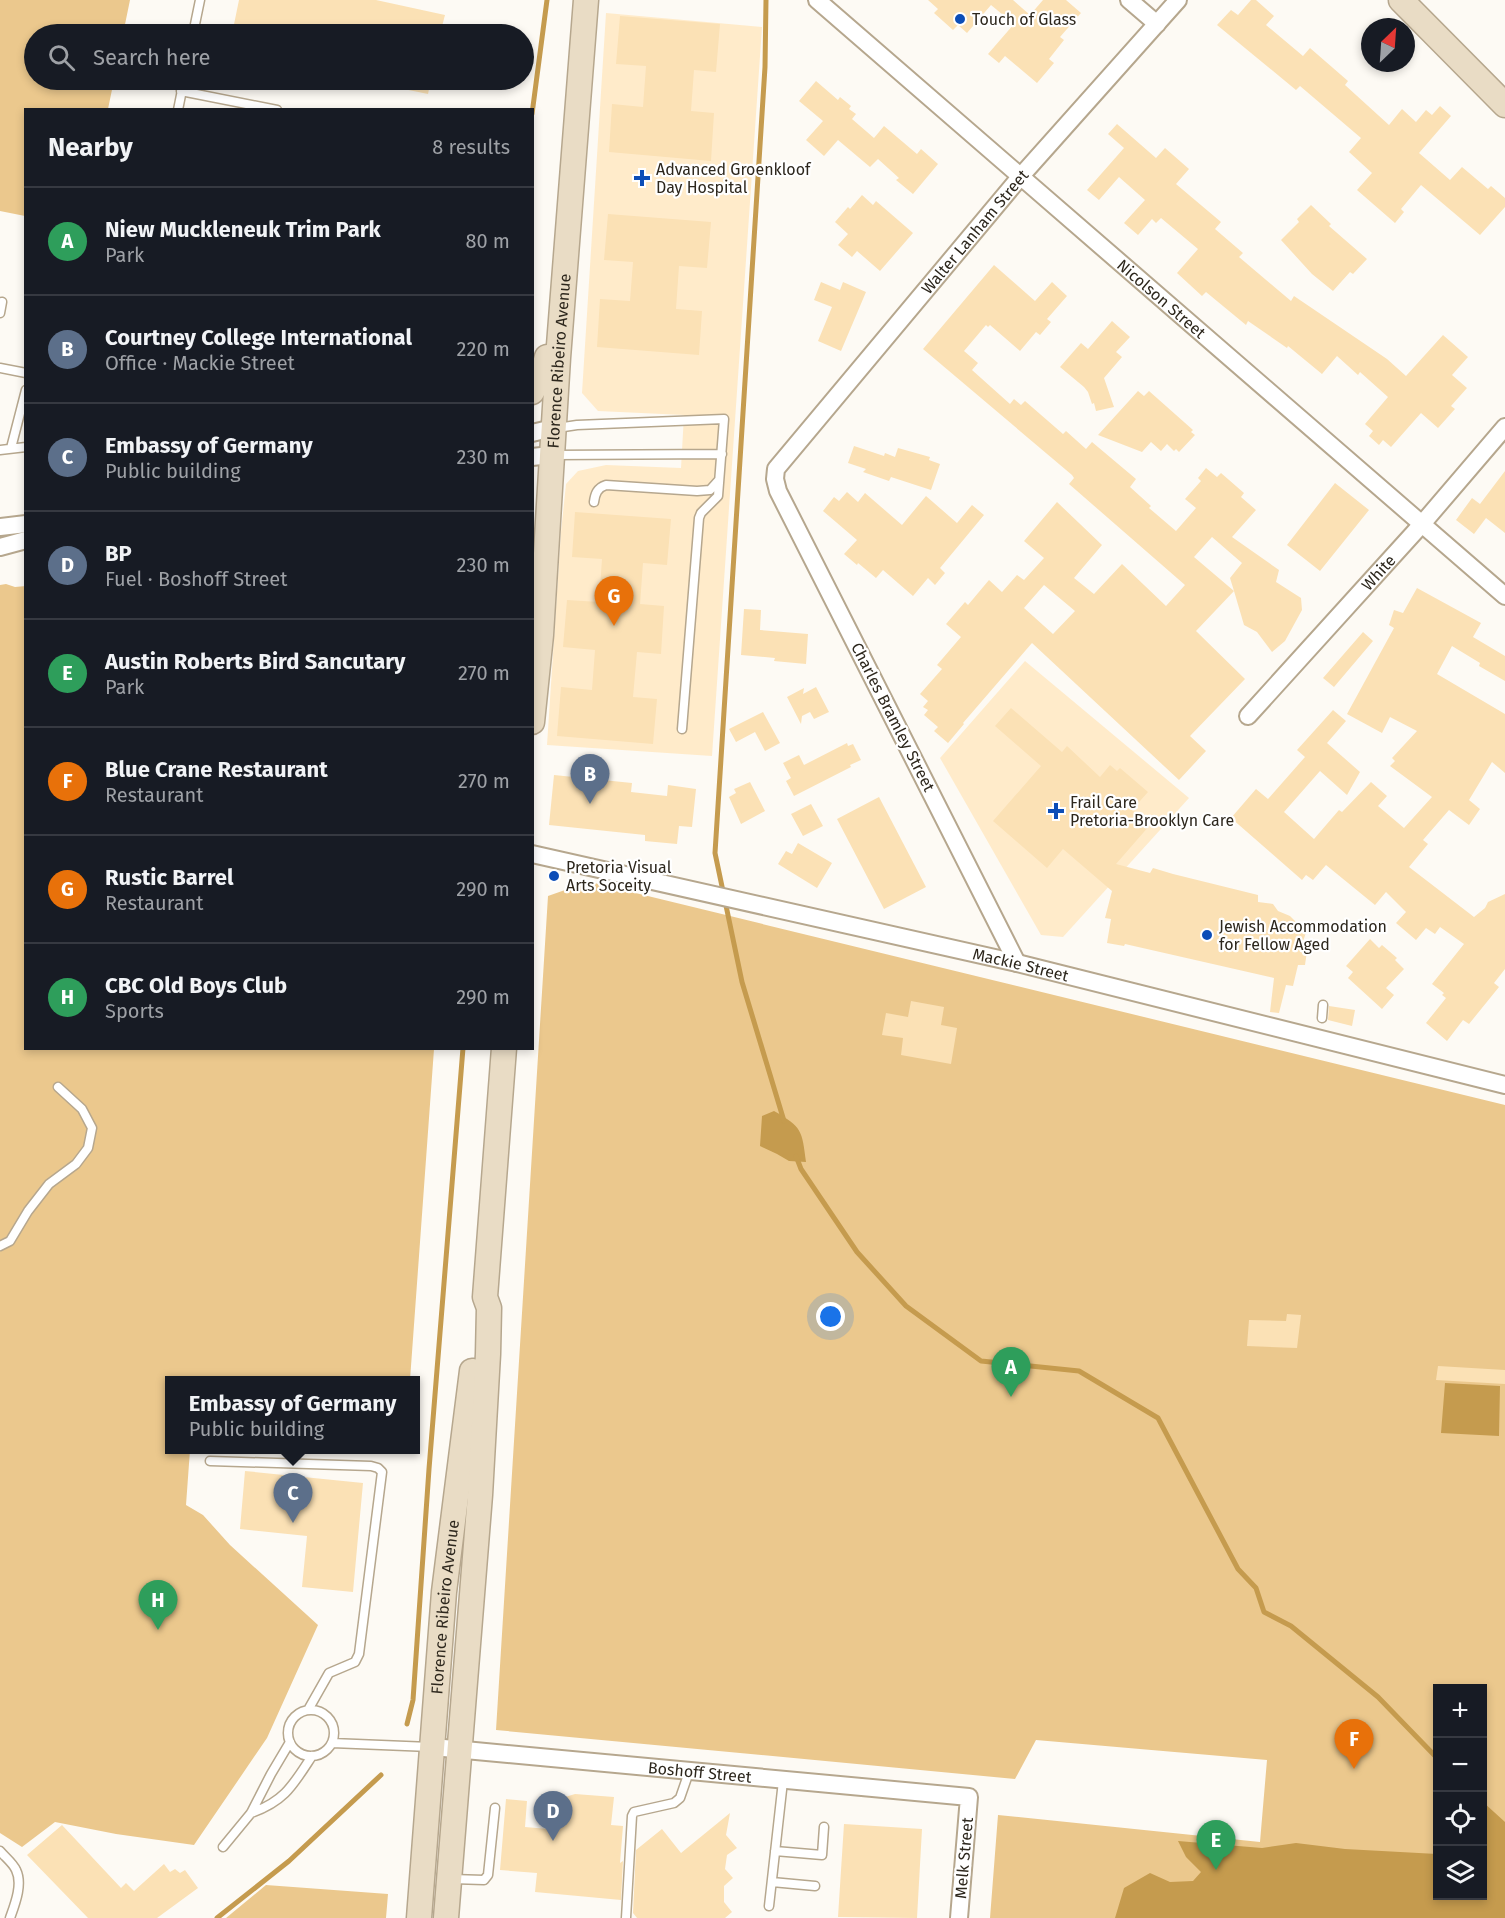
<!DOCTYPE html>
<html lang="en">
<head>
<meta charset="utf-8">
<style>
	:root { --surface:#171b24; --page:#242831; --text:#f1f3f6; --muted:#9ea1a6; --line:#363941; --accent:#ea580c }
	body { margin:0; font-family:"Fira Sans",sans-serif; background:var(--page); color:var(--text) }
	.controls { position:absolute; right:18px; bottom:18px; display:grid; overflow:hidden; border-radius:0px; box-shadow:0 3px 9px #0003 }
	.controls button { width:54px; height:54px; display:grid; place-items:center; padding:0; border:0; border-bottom:2px solid var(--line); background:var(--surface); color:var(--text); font:30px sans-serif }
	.compass { position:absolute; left:1361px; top:18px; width:54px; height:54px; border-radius:50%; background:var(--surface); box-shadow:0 3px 9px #0003; rotate:25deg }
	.you { position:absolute; left:831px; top:1317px; width:21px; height:21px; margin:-15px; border:4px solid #fff; border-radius:50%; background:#1a73e8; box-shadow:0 0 0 9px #1a73e833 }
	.badge { display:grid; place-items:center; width:39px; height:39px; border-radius:50%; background:var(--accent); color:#fff; font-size:20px; font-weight:700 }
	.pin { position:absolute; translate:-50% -50px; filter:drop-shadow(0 2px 3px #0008) }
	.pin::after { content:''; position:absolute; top:32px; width:21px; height:18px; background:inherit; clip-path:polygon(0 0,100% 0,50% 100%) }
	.popup { position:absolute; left:165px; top:1376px; width:255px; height:78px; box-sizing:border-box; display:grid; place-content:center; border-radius:0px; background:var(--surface); filter:drop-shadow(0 2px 4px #0005); font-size:20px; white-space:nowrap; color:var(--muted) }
	.popup b { font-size:22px; color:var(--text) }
	.popup::after { content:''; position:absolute; left:50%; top:100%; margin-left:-12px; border:12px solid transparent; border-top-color:var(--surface) }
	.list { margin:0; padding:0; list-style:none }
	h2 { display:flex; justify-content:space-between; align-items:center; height:78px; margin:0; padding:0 24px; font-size:26px }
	h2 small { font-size:20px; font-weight:400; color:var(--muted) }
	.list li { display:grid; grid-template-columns:39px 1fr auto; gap:18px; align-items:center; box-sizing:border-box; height:108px; padding:0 24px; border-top:2px solid var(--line) }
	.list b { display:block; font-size:22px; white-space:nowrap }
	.list p { margin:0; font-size:20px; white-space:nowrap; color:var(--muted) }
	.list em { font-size:20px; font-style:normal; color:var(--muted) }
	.icon { flex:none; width:33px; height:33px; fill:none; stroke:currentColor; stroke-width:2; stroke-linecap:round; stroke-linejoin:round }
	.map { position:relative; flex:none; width:1505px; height:1918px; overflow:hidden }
	.search { position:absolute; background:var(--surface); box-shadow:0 3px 9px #0003; left:24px; top:24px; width:510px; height:66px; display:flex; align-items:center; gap:15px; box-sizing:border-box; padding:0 21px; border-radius:33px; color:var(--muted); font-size:22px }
	.panel { position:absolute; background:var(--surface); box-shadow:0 3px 9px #0003; left:24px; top:108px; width:510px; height:942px; border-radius:0px }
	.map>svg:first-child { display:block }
	.built { fill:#ffebca }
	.green { fill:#ebc88d; fill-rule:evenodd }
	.water { fill:#c59b4e }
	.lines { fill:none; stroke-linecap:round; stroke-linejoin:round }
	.stream { stroke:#c59b4e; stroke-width:5 }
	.building { fill:#fbe1b5; fill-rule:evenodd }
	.service-casing { stroke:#b6a78e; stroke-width:11 }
	.minor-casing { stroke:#b6a78e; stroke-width:20 }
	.secondary-casing { stroke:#b6a78e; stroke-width:27 }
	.service { stroke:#fff; stroke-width:8 }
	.minor { stroke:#fff; stroke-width:16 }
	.secondary { stroke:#e9dcc5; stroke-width:24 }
	.poi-dot { fill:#0c4db7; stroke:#fff; stroke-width:2 }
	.labels { text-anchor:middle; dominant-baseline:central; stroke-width:4.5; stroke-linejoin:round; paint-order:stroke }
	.poi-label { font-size:16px; fill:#2d271d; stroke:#fff; text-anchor:start }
	.street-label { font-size:16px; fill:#2d271d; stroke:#fff }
</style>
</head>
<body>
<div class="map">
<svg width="1505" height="1918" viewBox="0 0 1505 1918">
	<rect width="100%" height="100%" fill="#fdfaf4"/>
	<path class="built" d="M606,13L762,27L712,756L547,745L561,532L566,484L578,471L606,465L681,468L684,415L598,411L582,393Z
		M1025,661L1189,798L1063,937L1041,935L940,758Z"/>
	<path class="green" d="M0,0H130L123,34H34V80H114L108,109L26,110L25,216L0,211Z
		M6,584L15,587L26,586V1048L434,1049L410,1380H170V1450H190L186,1505L203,1515L230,1545L318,1625L267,1738L194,1845L116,1834L55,1822L22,1847L0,1833V585Z
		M582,880L1505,1105V1918H990L998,1815L1260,1842L1267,1760L1036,1740L1015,1779L496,1730L548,896L565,890ZM1438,1688H1482V1896H1438Z
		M266,1885L388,1894L386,1918H226Z"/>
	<path class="water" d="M774,1111C802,1127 802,1130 806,1162L789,1161L777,1154L760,1146L762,1116Z
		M1445,1383L1500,1386L1499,1436L1441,1433Z
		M1483,1802L1505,1822V1918H1115L1124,1888L1150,1873L1170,1882L1193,1881L1201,1872L1186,1857L1178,1841L1262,1848L1296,1843L1345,1849L1437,1854L1438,1896H1482Z"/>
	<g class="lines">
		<path class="stream" d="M766,0L765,67L715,853L742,982L784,1121
			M532,114L547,0
			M796,1156L801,1169L857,1252L906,1306L981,1361L1079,1371L1158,1418L1238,1569L1256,1588L1264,1612L1291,1626L1378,1697L1438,1759
			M407,1724L413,1700L429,1469L463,1048
			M217,1918L289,1861L381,1775"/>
	</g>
	<path class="building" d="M239,0H376L445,15L440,34H232Z
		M928,0H1013L1030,15L1043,0H1066L1081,13L1060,37L1064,40L1049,59L1054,63L1037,83L1005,56L999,63L988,54L1014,24L991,5L967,33L958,25L953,30L934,13L938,9Z
		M1251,0H1256L1274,16L1266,25L1303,56L1310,48L1348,81L1345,85L1389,125L1402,109L1416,122L1426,110L1432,115L1440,106L1451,116L1419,153L1450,180L1462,167L1488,189L1491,186L1505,198V207L1480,235L1421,185L1401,209L1404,212L1395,223L1357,190L1372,173L1349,152L1361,138L1300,86L1296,90L1217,25L1231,10L1238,15Z
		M620,16L720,24L716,72L694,70L691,111L714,113L711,161L609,152L612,104L643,107L646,66L616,64Z
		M390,80H431L428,94L389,86Z
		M816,81L838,100L840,97L851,106L849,109L856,114L852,119L874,138L884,126L917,154L921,149L938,164L913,194L896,180L899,178L878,159L870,167L838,140L824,156L806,140L823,121L799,101Z
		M1117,124L1156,158L1165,148L1189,169L1176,184L1221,222L1215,229L1243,253L1239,257L1291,301L1294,296L1387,359L1406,376L1443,335L1468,357L1452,375L1467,388L1451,406L1455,409L1438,428L1421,413L1391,447L1383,440L1379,445L1369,436L1373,431L1365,424L1388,397L1360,372L1358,375L1337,356L1322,374L1288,346L1287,348L1248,321L1246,325L1206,292L1202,296L1177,273L1198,249L1161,218L1156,223L1152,219L1138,235L1124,223L1145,200L1119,177L1099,200L1087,190L1124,148L1108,134Z
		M862,195L873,205L876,201L913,233L880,271L857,251L852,257L838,245L848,234L835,222L848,207L850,209Z
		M1311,205L1331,224L1329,226L1367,259L1353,274L1350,272L1333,291L1312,274L1281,240L1299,222L1297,219Z
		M608,214L711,222L707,268L679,266L676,309L702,311L699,355L597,347L600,299L630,301L633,262L604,260Z
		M994,265L1035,301L1052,282L1067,296L1047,319L1051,322L1040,335L1036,332L1020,351L990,325L988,327L986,325L964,351L978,363L972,370L1010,404L1014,399L1021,405L1025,401L1063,434L1066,431L1086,449L1092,442L1136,479L1130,487L1151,506L1149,508L1176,531L1196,508L1185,499L1201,481L1198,478L1206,468L1217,477L1221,473L1244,493L1241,497L1256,510L1232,537L1279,570L1276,582L1301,598L1302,610L1285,641L1272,652L1257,632L1244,625L1234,591L1196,631L1245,679L1190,736L1206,751L1179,780L1032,643L963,723L964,724L948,743L934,731L938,727L924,715L928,710L923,707L928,701L920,694L942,669L937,665L961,637L946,624L965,602L968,605L989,580L1002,592L1017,575L1024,580L1044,558L1024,541L1057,502L1102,545L1074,578L1094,594L1122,564L1166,606L1185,585L1069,484L1074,478L1072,475L923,349ZM1212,537L1242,563L1230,578L1234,591L1194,557ZM1044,585L1075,611L1053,634L1024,608Z
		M821,282L840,290L843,282L866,292L841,351L818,341L832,307L814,300Z
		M1112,321L1130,337L1116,352L1122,357L1104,378L1114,407L1096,411L1094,403L1092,404L1088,392L1084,387L1060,367L1081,343L1088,349Z
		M1138,391L1144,396L1149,391L1193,430L1191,432L1195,435L1179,452L1176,449L1174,451L1167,444L1161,451L1151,442L1142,452L1098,435Z
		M854,446L884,456L885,453L895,457L898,448L930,457L929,460L940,464L931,490L891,477L889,481L863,472L866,469L848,463Z
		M1505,471V533L1486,518L1474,534L1456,520L1472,498L1480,504Z
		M1335,483L1369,510L1320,571L1287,545Z
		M847,492L858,502L865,493L902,525L926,496L957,523L972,505L984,515L940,568L945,573L935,585L928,578L913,596L883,570L876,578L858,563L857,565L844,554L857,540L823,511L834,497L839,501Z
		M575,512L671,519L667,565L643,563L640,604L664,606L661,654L637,652L633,697L657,699L653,744L557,736L561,687L592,690L595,650L563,647L567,600L599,602L602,559L572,557Z
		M1417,588L1481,623L1473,637L1505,656V681L1479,666L1480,663L1452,646L1437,674L1505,714V773L1492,762L1469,800L1480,809L1469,825L1449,810L1423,840L1428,844L1409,867L1474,917L1485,908L1488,902L1505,894V969L1494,983L1499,987L1469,1024L1463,1020L1447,1041L1426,1023L1446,998L1442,995L1444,993L1432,984L1464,944L1440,927L1435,934L1426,928L1416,940L1396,923L1406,912L1386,892L1375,905L1326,865L1313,880L1306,875L1302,880L1231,818L1256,789L1268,799L1305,757L1297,750L1333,710L1346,721L1327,743L1360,772L1347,795L1320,771L1284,812L1314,839L1339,810L1342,812L1371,782L1387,796L1378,806L1404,828L1432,797L1390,766L1395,761L1392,758L1417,731L1390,717L1382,733L1347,714L1394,628L1389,625L1394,610L1403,613Z
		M744,609L761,610L760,630L808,634L806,664L774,661L775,658L741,655Z
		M1363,632L1373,641L1334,687L1323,678Z
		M816,687L829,712L814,719L810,712L802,716L801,724L787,697L804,688L803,694Z
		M1011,708L1062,752L1067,746L1100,777L1110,765L1117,771L1120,768L1148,792L1132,810L1150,825L1116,864L1150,873L1153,868L1173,874L1258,895V902L1273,904L1278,911L1290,916L1298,924L1308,927L1302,944H1308L1305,965H1298L1293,986L1286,985L1279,1013L1270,1012L1274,978L1125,944L1124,946L1107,943L1111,919L1105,918L1112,891L1063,849L1047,868L993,821L1041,766L995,726Z
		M763,712L780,743L765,751L755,732L736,742L729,729Z
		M847,743L848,746L853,744L861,760L850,765L851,767L794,796L786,781L791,778L783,763L799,755L804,765Z
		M554,775L632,783L631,792L667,796L668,785L696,789L692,827L679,826L677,844L645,841V835L549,825Z
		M750,782L765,811L741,824L729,797L736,793L734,789Z
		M879,797L926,887L884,909L837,819Z
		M811,804L823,826L803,836L791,814Z
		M798,843L832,863L817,888L778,864L786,851L792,854Z
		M1370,939L1379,948L1382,945L1397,958L1395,960L1404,969L1386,988L1394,995L1382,1009L1348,978L1353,972L1346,966Z
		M911,1001L944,1007L941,1025L957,1028L951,1064L901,1055L903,1038L882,1035L886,1013L908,1017Z
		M1329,1006L1355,1010L1352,1026L1328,1020Z
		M1287,1314L1301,1315L1297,1348L1247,1346L1249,1320L1286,1321Z
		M1438,1366L1505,1370V1384L1436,1380Z
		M245,1471L363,1483L353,1592L302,1587L307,1536L240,1529Z
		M575,1794L614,1797L611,1825L623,1826L620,1863L623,1861L621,1900L535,1892L537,1873L500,1870L506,1799L527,1801L525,1827L548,1829L553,1814L562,1798Z
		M730,1813L726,1835L737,1848L727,1855L725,1869L733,1878L724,1886V1902L732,1912L725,1918H637L633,1913L636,1850L662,1829L681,1853Z
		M844,1824L922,1829L917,1918L838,1917Z
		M62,1825L121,1888L126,1883L134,1891L164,1864L170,1872L175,1869L180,1873L185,1870L198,1888L157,1918H88L27,1855Z"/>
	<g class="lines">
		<defs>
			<path id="service" d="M193,34L200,0
				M181,91L277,110
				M178,110L184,80
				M0,313L2,302
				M0,368L26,373
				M557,428L577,425L724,419L718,496L701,513L699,518L682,729
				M11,448L26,390
				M0,450L26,447
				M554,455L722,454
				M594,502C595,494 597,488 606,485L697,491L710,490L719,480
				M1322,1018L1323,1005
				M0,1246L10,1241L28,1211L49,1184L76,1164L88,1148L92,1128L82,1109L58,1087
				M210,1461L371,1466L378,1468L382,1472L359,1654L355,1662L329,1673L308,1710
				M288 1733a23 23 0 1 1 46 0a23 23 0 1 1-46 0Z
				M332,1743L430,1747
				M251,1813C285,1801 293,1785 312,1756
				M223,1847L251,1813L271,1774L290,1742
				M0,1851C5,1857 13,1863 16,1870C23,1884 15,1904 10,1918
				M775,1851L822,1855L824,1827
				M452,1879L484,1880L488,1875L495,1808
				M772,1882L815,1886
				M769,1906L783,1781
				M626,1918L632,1816L634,1812L674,1803L680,1798L689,1772"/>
			<g id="minor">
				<path id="s1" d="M817,0L1505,596"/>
				<path d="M1129,0L1157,24"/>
				<path d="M532,433L553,428"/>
				<path d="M532,457L551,455"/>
				<path d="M0,527L26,524"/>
				<path d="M0,547L26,540"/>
				<path id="s2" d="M1248,716L1422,524L1505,427"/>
				<path id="s3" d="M532,854L1017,963L1505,1085"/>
				<path id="s4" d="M1017,963L778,491L775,479L776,469L1021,176L1178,0"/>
				<path id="s5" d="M433,1747L969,1797L959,1918"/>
			</g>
			<g id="secondary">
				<path d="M1401,0L1505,105"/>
				<path d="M532,392L542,374L547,357"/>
				<path id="s6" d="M532,722L541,635L558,358L586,0"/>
				<path id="s7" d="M419,1918L444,1592L472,1371"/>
				<path d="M446,1918L480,1495L488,1354L489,1308L485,1297L504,1048"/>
			</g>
		</defs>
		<use href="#service" class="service-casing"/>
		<use href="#minor" class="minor-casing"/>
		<use href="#secondary" class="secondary-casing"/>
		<use href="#service" class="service"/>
		<use href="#minor" class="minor"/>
		<use href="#secondary" class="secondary"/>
	</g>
	<g class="poi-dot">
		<circle cx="960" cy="19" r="6"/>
		<path d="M639 169h6v6h6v6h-6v6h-6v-6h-6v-6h6z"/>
		<path d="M1053 802h6v6h6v6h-6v6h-6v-6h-6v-6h6z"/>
		<circle cx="554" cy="876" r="6"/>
		<circle cx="1207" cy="935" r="6"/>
	</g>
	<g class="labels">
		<g class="poi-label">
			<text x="972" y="19">Touch of Glass</text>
			<text x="656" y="169">Advanced Groenkloof<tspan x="656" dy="18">Day Hospital</tspan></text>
			<text x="1070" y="802">Frail Care<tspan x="1070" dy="18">Pretoria-Brooklyn Care</tspan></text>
			<text x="566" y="867">Pretoria Visual<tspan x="566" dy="18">Arts Soceity</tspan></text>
			<text x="1219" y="926">Jewish Accommodation<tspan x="1219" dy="18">for Fellow Aged</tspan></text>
		</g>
		<g class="street-label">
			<text stroke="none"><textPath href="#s4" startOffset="861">Walter Lanham Street</textPath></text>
			<text stroke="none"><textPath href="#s1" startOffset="456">Nicolson Street</textPath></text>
			<text stroke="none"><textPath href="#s6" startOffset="362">Florence Ribeiro Avenue</textPath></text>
			<text stroke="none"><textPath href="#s2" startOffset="194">White</textPath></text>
			<text transform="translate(893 717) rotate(63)">Charles Bramley Street</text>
			<text stroke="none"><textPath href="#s3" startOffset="501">Mackie Street</textPath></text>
			<text stroke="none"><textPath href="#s7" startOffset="312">Florence Ribeiro Avenue</textPath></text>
			<text stroke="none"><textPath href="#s5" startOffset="268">Boshoff Street</textPath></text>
			<text transform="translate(964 1858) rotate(-85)">Melk Street</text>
		</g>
	</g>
</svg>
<div class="controls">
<button>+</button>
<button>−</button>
<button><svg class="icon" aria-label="locate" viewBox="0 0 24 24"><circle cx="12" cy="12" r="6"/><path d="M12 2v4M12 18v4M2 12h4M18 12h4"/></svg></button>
<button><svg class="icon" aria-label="layers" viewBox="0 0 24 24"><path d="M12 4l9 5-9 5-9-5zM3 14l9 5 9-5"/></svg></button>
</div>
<svg class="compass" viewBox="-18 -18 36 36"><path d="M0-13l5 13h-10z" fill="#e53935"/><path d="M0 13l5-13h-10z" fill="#9ea1a6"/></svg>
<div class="you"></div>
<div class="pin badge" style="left:1011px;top:1397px;background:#2e9e5b">A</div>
<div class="pin badge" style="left:590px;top:804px;background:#5c6f8a">B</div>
<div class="pin badge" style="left:293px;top:1523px;background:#5c6f8a">C</div>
<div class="popup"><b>Embassy of Germany</b>Public building</div>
<div class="pin badge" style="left:553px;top:1841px;background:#5c6f8a">D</div>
<div class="pin badge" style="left:1216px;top:1870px;background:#2e9e5b">E</div>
<div class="pin badge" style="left:1354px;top:1769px;background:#e8710a">F</div>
<div class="pin badge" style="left:614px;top:626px;background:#e8710a">G</div>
<div class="pin badge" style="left:158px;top:1630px;background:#2e9e5b">H</div>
<div class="search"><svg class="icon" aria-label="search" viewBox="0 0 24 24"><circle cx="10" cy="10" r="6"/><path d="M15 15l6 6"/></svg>Search here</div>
<section class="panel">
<h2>Nearby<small>8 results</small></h2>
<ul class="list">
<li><span class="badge" style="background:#2e9e5b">A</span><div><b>Niew Muckleneuk Trim Park</b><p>Park</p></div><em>80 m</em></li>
<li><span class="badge" style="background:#5c6f8a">B</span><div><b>Courtney College International</b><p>Office · Mackie Street</p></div><em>220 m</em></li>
<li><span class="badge" style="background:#5c6f8a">C</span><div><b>Embassy of Germany</b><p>Public building</p></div><em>230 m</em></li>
<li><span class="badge" style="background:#5c6f8a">D</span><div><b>BP</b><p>Fuel · Boshoff Street</p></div><em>230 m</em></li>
<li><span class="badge" style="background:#2e9e5b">E</span><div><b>Austin Roberts Bird Sancutary</b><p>Park</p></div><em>270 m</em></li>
<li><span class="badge" style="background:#e8710a">F</span><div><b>Blue Crane Restaurant</b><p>Restaurant</p></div><em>270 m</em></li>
<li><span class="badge" style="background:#e8710a">G</span><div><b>Rustic Barrel</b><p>Restaurant</p></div><em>290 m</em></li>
<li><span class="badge" style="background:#2e9e5b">H</span><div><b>CBC Old Boys Club</b><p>Sports</p></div><em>290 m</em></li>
</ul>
</section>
</div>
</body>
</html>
